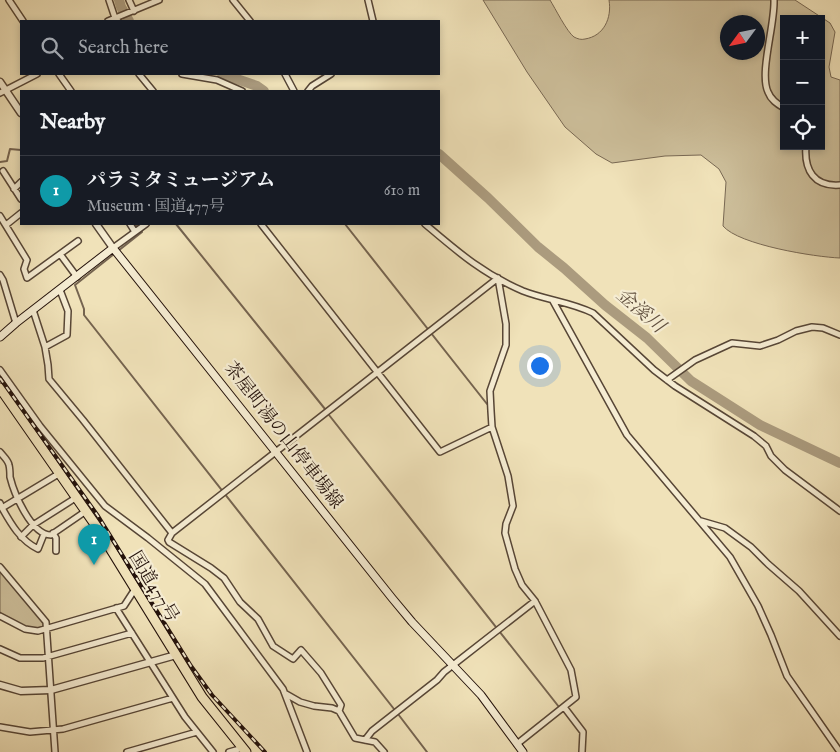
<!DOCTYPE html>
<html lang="en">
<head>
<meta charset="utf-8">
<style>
	:root { --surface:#171b24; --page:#20242c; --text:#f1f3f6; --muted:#9ea1a6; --line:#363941; --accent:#7c3aed }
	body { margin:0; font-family:"IM FELL English","Noto Serif JP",serif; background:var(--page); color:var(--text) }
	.controls { position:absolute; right:15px; top:15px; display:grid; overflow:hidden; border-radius:0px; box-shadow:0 2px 8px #0003 }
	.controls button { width:45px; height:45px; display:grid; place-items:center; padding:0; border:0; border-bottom:1px solid var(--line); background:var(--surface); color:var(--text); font:25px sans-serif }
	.compass { position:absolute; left:720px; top:15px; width:45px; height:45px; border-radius:50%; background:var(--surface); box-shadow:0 2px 8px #0003; rotate:237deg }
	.you { position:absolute; left:539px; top:365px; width:18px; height:18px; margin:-12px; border:4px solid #fff; border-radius:50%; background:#1a73e8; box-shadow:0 0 0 8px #1a73e833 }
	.badge { display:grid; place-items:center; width:32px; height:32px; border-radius:50%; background:var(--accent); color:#fff; font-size:16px; font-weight:700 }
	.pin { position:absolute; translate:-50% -41px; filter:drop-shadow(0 1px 2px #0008) }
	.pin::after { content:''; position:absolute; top:26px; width:18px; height:15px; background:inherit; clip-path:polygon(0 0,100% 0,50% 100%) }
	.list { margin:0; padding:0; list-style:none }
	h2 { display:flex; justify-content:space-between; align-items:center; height:65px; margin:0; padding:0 20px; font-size:21px }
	h2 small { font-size:16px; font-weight:400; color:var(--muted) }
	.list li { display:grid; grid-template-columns:32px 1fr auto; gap:15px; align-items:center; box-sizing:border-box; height:70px; padding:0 20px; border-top:1px solid var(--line) }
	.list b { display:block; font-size:19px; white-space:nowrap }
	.list p { margin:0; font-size:16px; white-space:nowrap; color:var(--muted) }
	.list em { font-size:16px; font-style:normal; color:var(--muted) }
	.icon { flex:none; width:28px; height:28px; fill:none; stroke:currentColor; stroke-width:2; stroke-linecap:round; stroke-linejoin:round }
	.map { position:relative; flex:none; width:840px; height:752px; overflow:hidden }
	.search { position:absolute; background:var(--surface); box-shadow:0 2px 8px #0003; left:20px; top:20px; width:420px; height:55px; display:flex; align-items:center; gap:12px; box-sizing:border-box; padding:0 18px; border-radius:0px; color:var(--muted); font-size:19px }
	.panel { position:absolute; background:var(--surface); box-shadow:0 2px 8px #0003; left:20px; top:90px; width:420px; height:135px; border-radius:0px }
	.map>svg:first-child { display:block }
	.green { fill:#cdbf9b; stroke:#786853; fill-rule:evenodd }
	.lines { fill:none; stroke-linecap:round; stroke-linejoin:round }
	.stream { stroke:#756450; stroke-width:2 }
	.river { stroke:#ab9b7e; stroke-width:10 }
	.minor-casing { stroke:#574636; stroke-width:8 }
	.tertiary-casing { stroke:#574636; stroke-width:9 }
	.secondary-casing { stroke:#24120b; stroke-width:9 }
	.trunk-casing { stroke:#24120b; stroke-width:11 }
	.minor { stroke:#f5ecd2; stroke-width:5 }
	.tertiary { stroke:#f5ecd2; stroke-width:6 }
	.secondary { stroke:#f5ecd2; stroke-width:7 }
	.trunk { stroke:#f0e2b9; stroke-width:9 }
	.rail-casing { stroke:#24120b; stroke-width:4 }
	.rail { stroke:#f5ecd2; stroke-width:2; stroke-dasharray:5.5; stroke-linecap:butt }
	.labels { text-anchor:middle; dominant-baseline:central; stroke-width:4.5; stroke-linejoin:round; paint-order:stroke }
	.street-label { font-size:18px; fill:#24120b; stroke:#f5ecd2 }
	.water-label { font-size:19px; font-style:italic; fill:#61503f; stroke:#f5ecd2 }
</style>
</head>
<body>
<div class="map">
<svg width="840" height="752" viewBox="0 0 840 752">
	<rect width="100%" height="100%" fill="#f0e2b9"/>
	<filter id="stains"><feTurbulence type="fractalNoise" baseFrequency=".004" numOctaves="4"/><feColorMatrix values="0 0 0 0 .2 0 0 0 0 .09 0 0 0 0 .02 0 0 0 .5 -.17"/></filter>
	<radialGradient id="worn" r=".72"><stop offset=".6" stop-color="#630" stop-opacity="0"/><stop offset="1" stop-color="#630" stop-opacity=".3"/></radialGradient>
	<path class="green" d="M483,0H550C555,8 567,32 574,37C578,39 581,40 585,39C604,36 612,18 609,0H795L830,23L835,32L829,67L831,77L840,80V258C815,257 739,245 723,226L726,182L719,169L701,155L665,156L612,163L596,154L565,127L527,72ZM784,19H821V146H784ZM728,22H758V52H728Z
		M0,571L44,622L43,626C28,632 13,621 0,614Z"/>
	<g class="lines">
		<path class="stream" d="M0,162L7,161L10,149L21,150
			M176,224L325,409
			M345,224L487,404
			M118,251L142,232L135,224
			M114,254L75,285L84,309V315L394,709
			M329,415L559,707
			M398,714L427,752"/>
		<path class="river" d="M119,0L121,7L129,21
			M222,74L257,86L264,91
			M439,154L488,198L538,247L564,268L605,305L647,338L691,381L760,425L840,463"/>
		<defs>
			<path id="minor" d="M9,0L23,21
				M109,0L115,18L118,21
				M129,0L134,11
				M233,0L250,21
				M368,0L373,21
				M774,0C775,25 759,73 768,92C771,100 777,104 784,108
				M108,21L159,0
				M59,74L71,91
				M139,74L153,91
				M182,74L217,80L242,91
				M285,74L294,91
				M308,91L312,86L331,74
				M0,93L37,74
				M806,146C804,170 814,187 840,185
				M3,171L21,199
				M14,189L21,182
				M0,216L27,260L24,269L27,278L78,241
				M130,224L135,232
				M261,224L440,452L492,427
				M425,224C458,252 483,274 523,291C546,300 571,302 593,313L654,370L675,386L754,436L766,446L771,456L785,470L840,511
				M6,225L21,213
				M113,248L146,224
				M60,254L77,277
				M0,275L3,280L16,323
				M498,278L506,324V345L490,391L491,411L492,427L508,476L513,506L506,524L505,533L515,569L522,585L535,601L571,670L576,697L517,744
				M553,301L627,435L730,557L758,606L771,635L787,676L840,752
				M33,310L45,347L48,365L49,379L83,420L172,533L168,540L169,542L211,568L224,578L240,602L258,619L273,646L293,659L301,650L321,673L341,705L339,711
				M45,347L67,335L68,311L60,290
				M0,370L40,426L105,506L148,538L205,584L283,689L307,752
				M667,380L695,360L732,343L760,346L778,340L796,331L812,327L823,328L840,335
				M0,452C3,456 8,460 9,465C10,469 10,473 10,477C14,493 31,535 51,535L86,511
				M0,503L2,508L60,473
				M2,508C11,524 20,540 38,549L44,534
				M701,521L725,528L751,547L768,564L799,591L840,636
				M53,533L56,538V551
				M172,533L498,278
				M21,537L33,525L77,497
				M0,567L46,622L55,752
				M116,608L185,717L213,752
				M0,616L25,629L38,631L124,606L135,589
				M0,649L20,658H43L132,633
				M286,694L300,702L314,706L332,708L339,711L355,738L375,742L384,752
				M564,707L583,732L582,752
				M0,727L30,732L63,729L173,698
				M365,740L372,731L437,680L444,672L535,601
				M127,752L197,732
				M229,752L243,748"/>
			<path id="tertiary" d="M0,82L21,113
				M96,224L113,248
				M0,685L21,691L51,690L176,655"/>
			<path id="secondary" d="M0,337L16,323L113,248L392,598L412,622L481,695L523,752"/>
			<path id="trunk" d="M0,388L99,530L202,697L246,752"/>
		</defs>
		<use href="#minor" class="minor-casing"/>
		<use href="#tertiary" class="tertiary-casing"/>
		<use href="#secondary" class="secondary-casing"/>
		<use href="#trunk" class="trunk-casing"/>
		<use href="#minor" class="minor"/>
		<use href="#tertiary" class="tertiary"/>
		<use href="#secondary" class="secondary"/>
		<use href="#trunk" class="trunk"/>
		<defs>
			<path id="rail" d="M0,378L98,516L191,666L212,695L265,752"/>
		</defs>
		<use href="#rail" class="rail-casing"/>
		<use href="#rail" class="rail"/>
	</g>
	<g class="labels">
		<g class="street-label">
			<text transform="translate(283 436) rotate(52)">茶屋町湯の山停車場線</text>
			<text transform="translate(153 587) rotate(59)">国道477号</text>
		</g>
		<g class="water-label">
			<text transform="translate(640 311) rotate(41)">金溪川</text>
		</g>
	</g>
	<rect width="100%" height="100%" filter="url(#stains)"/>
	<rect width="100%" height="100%" fill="url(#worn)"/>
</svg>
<div class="controls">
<button>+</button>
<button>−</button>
<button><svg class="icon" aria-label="locate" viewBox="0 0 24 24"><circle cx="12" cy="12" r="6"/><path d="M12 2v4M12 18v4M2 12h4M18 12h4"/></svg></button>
</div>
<svg class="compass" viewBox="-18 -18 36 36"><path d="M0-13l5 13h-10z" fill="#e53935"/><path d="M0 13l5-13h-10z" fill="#9ea1a6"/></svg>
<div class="you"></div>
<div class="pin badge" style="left:94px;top:565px;background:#0f9aa8">1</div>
<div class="search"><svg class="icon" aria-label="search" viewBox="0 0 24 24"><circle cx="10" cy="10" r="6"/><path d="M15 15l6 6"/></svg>Search here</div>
<section class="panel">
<h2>Nearby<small></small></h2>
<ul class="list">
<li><span class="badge" style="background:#0f9aa8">1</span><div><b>パラミタミュージアム</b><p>Museum · 国道477号</p></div><em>610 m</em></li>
</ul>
</section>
</div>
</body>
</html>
